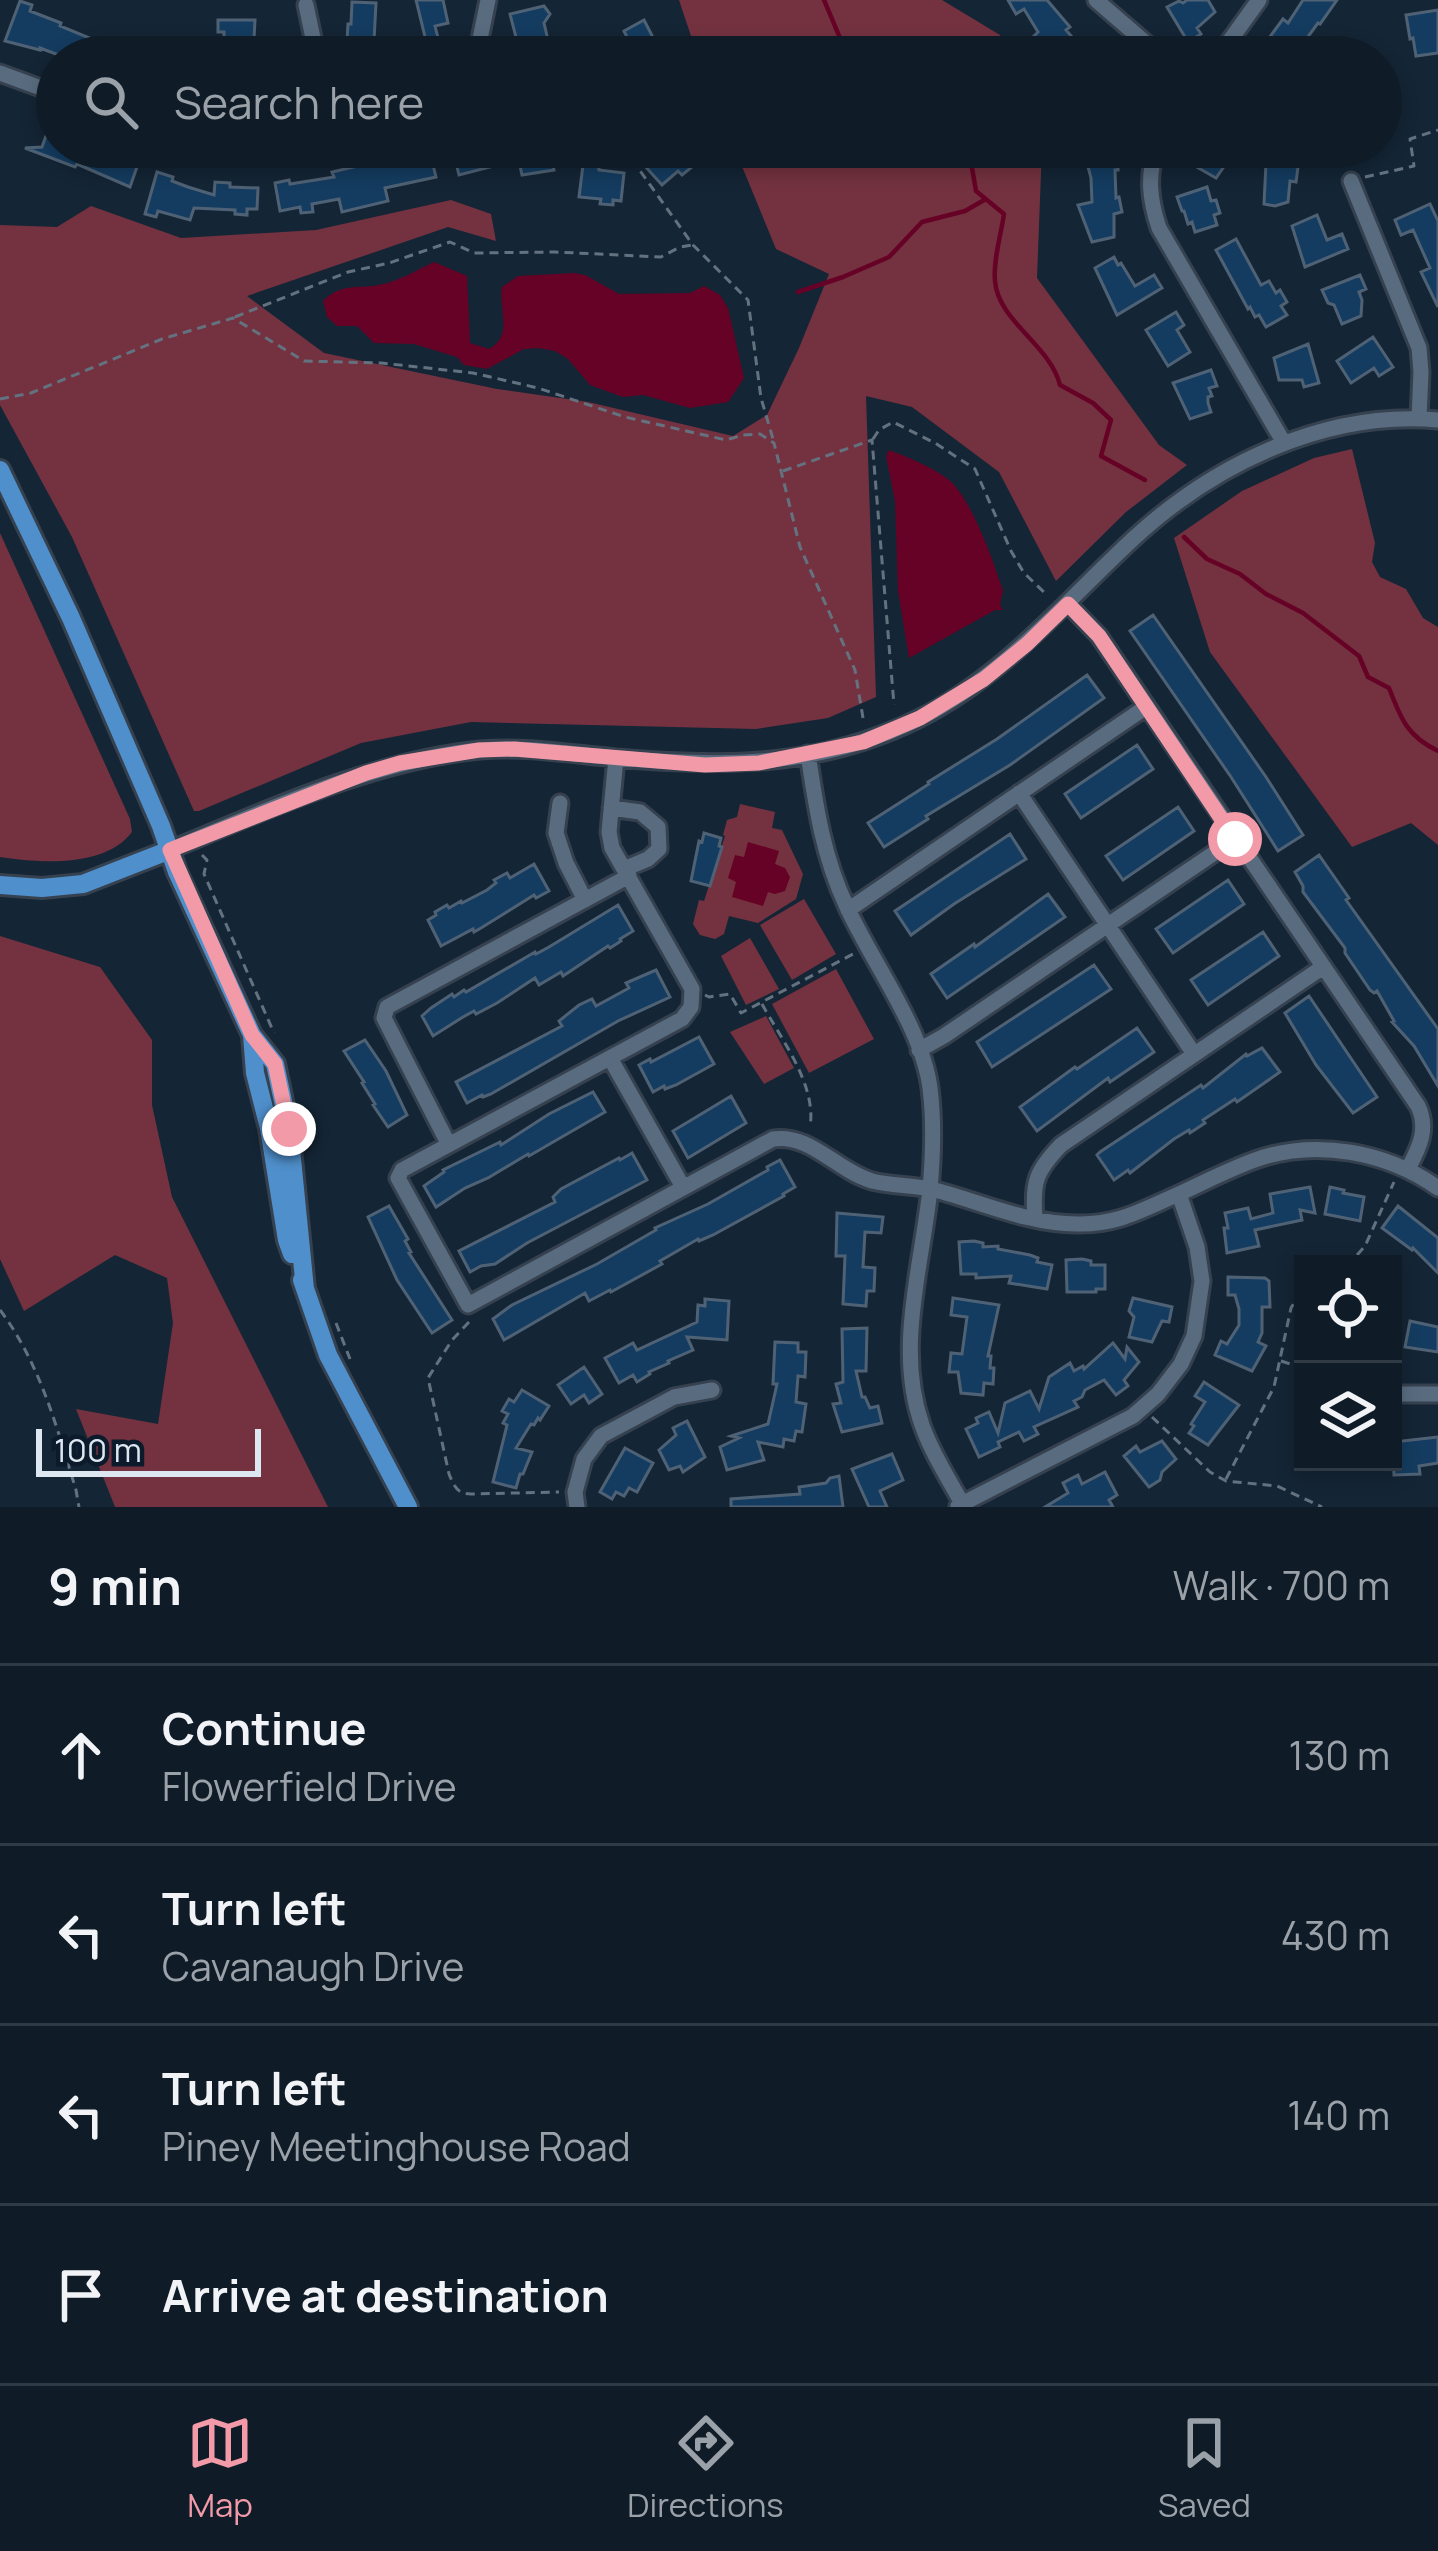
<!DOCTYPE html>
<html lang="en">
<head>
<meta charset="utf-8">
<style>
	:root { --surface:#0f1c28; --page:#1d2934; --text:#f1f3f6; --muted:#9ba1a8; --line:#2f3a45; --accent:#f39aa8 }
	body { margin:0; font-family:Manrope,sans-serif; background:var(--page); color:var(--text) }
	.controls { position:absolute; right:36px; bottom:36px; display:grid; overflow:hidden; border-radius:0px; box-shadow:0 6px 18px #0003 }
	.controls button { width:108px; height:108px; display:grid; place-items:center; padding:0; border:0; border-bottom:3px solid var(--line); background:var(--surface); color:var(--text); font:60px sans-serif }
	.scale { position:absolute; left:36px; bottom:30px; width:225px; box-sizing:border-box; padding-left:12px; border:6px solid #dde7f2; border-top:0; font-size:33px; line-height:42px; white-space:nowrap; color:#dde7f2; -webkit-text-stroke:9px #0b1b2b; paint-order:stroke }
	.stop { position:absolute; width:36px; height:36px; margin:-27px; border:9px solid #f39aa8; border-radius:50%; background:#fff }
	.stop.end { background:#f39aa8; border-color:#fff; box-shadow:0 3px 12px #0008 }
	.list { margin:0; padding:0; list-style:none }
	h2 { display:flex; justify-content:space-between; align-items:center; height:156px; margin:0; padding:0 48px; font-size:51px }
	h2 small { font-size:39px; font-weight:400; color:var(--muted) }
	.list li { display:grid; grid-template-columns:78px 1fr auto; gap:36px; align-items:center; box-sizing:border-box; height:180px; padding:0 48px; border-top:3px solid var(--line) }
	.list b { display:block; font-size:45px; white-space:nowrap }
	.list p { margin:0; font-size:39px; white-space:nowrap; color:var(--muted) }
	.list em { font-size:39px; font-style:normal; color:var(--muted) }
	.icon { flex:none; width:66px; height:66px; fill:none; stroke:currentColor; stroke-width:2; stroke-linecap:round; stroke-linejoin:round }
	.map { position:relative; flex:none; width:1438px; height:1507px; overflow:hidden }
	.search { position:absolute; background:var(--surface); box-shadow:0 6px 18px #0003; left:36px; right:36px; top:36px; height:132px; display:flex; align-items:center; gap:30px; box-sizing:border-box; padding:0 42px; border-radius:66px; color:var(--muted); font-size:45px }
	.sheet { height:876px; background:var(--surface) }
	nav { display:flex; justify-content:space-around; align-items:center; box-sizing:border-box; height:168px; border-top:3px solid var(--line); background:var(--surface); font-size:33px; color:var(--muted) }
	nav a { display:grid; justify-items:center; gap:6px }
	nav .on { color:var(--accent) }
	.map>svg:first-child { display:block }
	.green { fill:#743240 }
	.water { fill:#660226 }
	.lines { fill:none; stroke-linecap:round; stroke-linejoin:round }
	.stream { stroke:#660226; stroke-width:4.5 }
	.building { fill:#143c60; stroke:#4f6275; stroke-width:3 }
	.minor-casing { stroke:#36414f; stroke-width:21 }
	.major-casing { stroke:#36414f; stroke-width:24 }
	.path { stroke:#647280; stroke-width:3; stroke-dasharray:9 6; stroke-linecap:butt }
	.minor { stroke:#596c7f; stroke-width:15 }
	.major { stroke:#4f8fcb; stroke-width:18 }
	.route { stroke:#f39aa8; stroke-width:15 }
</style>
</head>
<body>
<div class="map">
<svg width="1438" height="1507" viewBox="0 0 1438 1507">
	<rect width="100%" height="100%" fill="#142535"/>
	<path class="green" d="M679,0H942L1000,35L1001,57H698Z
		M734,147H1042L1037,278L1159,445L1187,465L1126,512L1056,581L999,472L912,407L866,396L876,697L828,718L756,729L471,722L361,743L199,811H194L72,537L0,405V225L57,227L91,206L181,238L316,230L451,200L491,214L496,241L448,227L247,296L324,353L497,389L588,402L733,436L767,415L799,348L829,274L776,249Z
		M1352,449L1375,543L1372,562L1380,577L1406,589L1423,618L1438,627V845L1411,823L1352,847L1210,652L1174,538L1242,491L1314,458Z
		M0,533L130,819L132,832C105,868 39,863 0,857Z
		M740,804L775,812L772,828L782,830L803,874L796,899L758,923L729,916L724,934L715,939L700,935L693,924L699,900L704,901L725,836L723,835L727,820L737,817Z
		M804,899L836,954L792,980L760,925Z
		M0,936L100,967L152,1040V1105L172,1197L328,1507H115L76,1409L158,1424L173,1323L167,1278L115,1255L24,1311L0,1259Z
		M750,938L779,989L746,1005L721,956Z
		M836,969L874,1039L809,1073L772,1004Z
		M766,1016L794,1068L764,1084L730,1032Z"/>
	<path class="water" d="M434,262L467,276L470,343L489,349C514,335 498,309 502,287L518,276L574,273L585,275L619,294L690,293L704,286L720,295L728,308L744,378L728,402L690,408L643,395L623,397L590,385L568,359L555,351L539,348L524,349L487,369L464,365L457,357L414,344L374,343L357,326H337L327,317L323,301C341,283 357,289 379,285C397,282 417,270 434,262Z
		M889,450C909,458 931,466 949,480C971,498 994,562 1003,591L1000,604L1003,610H995L909,658L898,591L895,501L886,456Z
		M748,842L779,851L775,864L785,868L790,877L785,891L775,894L768,892L763,906L732,897L736,882L728,878L735,855L744,857Z"/>
	<g class="lines">
		<path class="stream" d="M824,0L848,57
			M946,147L959,160L971,162L976,191L1004,214C1001,235 993,260 995,281C998,321 1050,345 1060,385L1093,403L1111,420L1101,456L1145,480
			M798,292L843,277L889,257L922,222L965,211L986,199
			M1184,537L1207,559L1240,574L1266,594L1303,613L1359,656L1368,677L1389,688C1401,719 1407,736 1438,751"/>
	</g>
	<path class="building" d="M416,0H443L448,23L435,26L443,57H430Z
		M1008,0H1047L1070,27L1066,30L1085,52L1078,57H1053L1045,48L1042,50L1032,38L1038,32L1024,9L1016,14Z
		M1187,0H1208L1215,12L1197,28L1201,34L1188,42L1167,7L1179,1L1183,3Z
		M1303,0H1337L1320,24L1318,23L1299,49L1297,47L1290,57H1261L1273,40L1269,38L1283,19L1288,23Z
		M20,1L32,5L30,11L61,23L60,26L114,48L110,57H64L40,48V50L5,41Z
		M352,2L376,3L374,41L347,40L348,24H351Z
		M544,6L550,14L544,23L548,40L555,38L557,50L516,57L513,46L518,45L510,14Z
		M1438,10V53L1416,56L1413,38L1410,39L1406,15Z
		M218,20H255L254,39H259V54H228L229,43H224V32H218Z
		M644,20L663,57H637L624,31Z
		M47,133L57,137V147H96L138,164L130,187L77,164L75,167L25,148L42,147Z
		M452,147H493L498,165L459,175Z
		M516,147H549L554,170L522,175Z
		M662,147H685L695,158L689,164L692,167L682,175L678,171L662,185L643,164V160Z
		M1124,147V161H1118V170H1115L1116,198L1119,197L1122,212L1114,214V237L1092,242L1078,205L1092,202L1091,178L1083,148Z
		M1187,147H1227L1224,151L1232,155L1216,178L1181,158Z
		M430,153L436,177L385,188L388,201L342,212L339,199L312,204L313,212L301,213L300,207L280,211L275,183L289,180L290,184L334,177L332,172L408,154L409,158Z
		M1266,163L1298,167L1296,182L1290,181L1288,202L1275,206L1264,204Z
		M583,165L599,167V170L624,173L621,201L613,200V205L600,204L601,199L579,197Z
		M157,172L173,177L172,181L188,187L214,195L215,182L230,183V187L258,188L257,209H247V215L235,214V210L194,208L190,220L158,211L156,217L145,214Z
		M1207,187L1211,201L1216,200L1220,213L1214,215L1217,225L1195,232L1192,222L1188,224L1184,211H1182L1177,197Z
		M1430,204L1438,221V307L1421,272L1430,268L1413,230L1401,235L1395,220Z
		M1317,215L1327,240L1342,234L1348,249L1305,267L1292,226Z
		M1236,239L1261,285L1269,281L1276,293L1280,290L1287,302L1281,306L1287,315L1266,327L1259,315L1255,317L1250,307L1248,309L1216,250Z
		M1114,257L1118,265L1121,263L1135,286L1154,275L1162,288L1117,315L1095,268Z
		M1360,275L1366,289L1359,292L1362,300L1361,316L1342,324L1334,305L1328,303L1322,290Z
		M1176,312L1184,325L1177,330L1190,352L1168,366L1146,330Z
		M1373,337L1393,367L1379,376L1374,368L1351,383L1337,361Z
		M1308,344L1319,383L1304,387L1302,380H1279L1274,358Z
		M1211,370L1217,386L1209,388L1212,396L1208,397V403L1211,412L1190,419L1173,383Z
		M1153,615L1266,777L1303,835L1278,851L1231,777L1130,631Z
		M1087,675L1104,698L1010,765L926,816L928,819L884,847L868,823L929,784L928,782L997,739Z
		M1137,745L1153,769L1081,818L1065,794Z
		M1178,807L1194,831L1123,880L1106,856Z
		M704,833L721,838L719,846L722,847L710,886L691,881L699,841L702,842Z
		M1010,834L1026,859L954,904L911,935L895,911Z
		M1319,855L1349,898L1346,900L1438,1029V1086L1414,1046L1392,1022L1394,1021L1377,991L1374,993L1370,990L1345,953V948L1303,892V886L1295,872Z
		M534,864L549,891L536,898L534,895L481,928L474,932L473,929L441,946L428,920L436,915L435,912L447,905L449,908L461,901L462,903L487,890L496,883L494,880L507,873L510,878Z
		M1228,880L1244,904L1173,953L1156,929Z
		M1048,894L1065,917L947,998L931,974L974,944L975,947Z
		M618,905L633,931L620,939L621,941L610,948L608,946L563,976L561,972L539,985L535,978L497,1003L476,1014L474,1011L463,1017L433,1036L422,1016L431,1008L452,994L454,997L464,990L466,992L535,952L536,954L549,947Z
		M1263,932L1279,956L1208,1005L1191,980Z
		M1094,965L1111,989L992,1067L977,1042Z
		M656,970L670,997L618,1021L491,1094L483,1097L482,1095L467,1103L456,1082L562,1026L559,1021L579,1005L592,999L596,1006L629,988L626,983Z
		M1309,996L1377,1097L1353,1113L1316,1065L1285,1013Z
		M1137,1028L1154,1052L1110,1082L1108,1078L1037,1131L1020,1107L1075,1067L1077,1069Z
		M699,1037L714,1064L676,1085L665,1089L664,1086L653,1092L639,1065L650,1059L651,1062Z
		M365,1040L386,1071L407,1115L388,1127L373,1105L375,1104L362,1083L364,1082L344,1051Z
		M1262,1048L1280,1072L1237,1102L1235,1099L1203,1120L1205,1123L1190,1133L1189,1130L1174,1139L1130,1173L1128,1170L1114,1180L1097,1155L1100,1152L1201,1085L1203,1088L1246,1054L1247,1056Z
		M593,1092L605,1112L529,1156L528,1154L488,1178L465,1188L436,1207L424,1186L444,1172L443,1170L500,1142L501,1145L549,1114Z
		M731,1096L746,1123L688,1158L673,1131Z
		M632,1153L647,1180L527,1243L495,1264L481,1266L470,1272L459,1251L555,1202L553,1197L561,1189L619,1158L620,1160Z
		M780,1160L795,1187L783,1194L784,1196L713,1235L699,1241L698,1239L660,1261L662,1264L611,1292L610,1290L589,1301L585,1293L504,1340L493,1319L512,1305L597,1264L656,1230L655,1228L708,1204L768,1170L767,1167Z
		M1310,1187L1315,1213L1300,1210L1302,1220L1255,1230L1259,1246L1227,1253L1224,1228H1228L1225,1213L1248,1208L1251,1219L1273,1213L1270,1194Z
		M1330,1187L1344,1190L1343,1193L1364,1197L1360,1221L1325,1214Z
		M389,1206L408,1239L405,1241L411,1252L409,1253L452,1320L432,1333L397,1280L368,1217Z
		M1398,1206L1438,1238V1273L1413,1248L1412,1250L1382,1228Z
		M837,1213L883,1217L881,1233L865,1232L863,1267L875,1268L874,1291H867L866,1306L843,1304L845,1256H836Z
		M974,1241L983,1243V1247L998,1246V1249L1030,1255L1038,1258L1037,1262L1052,1265L1047,1289L1009,1283L1011,1276L976,1278V1274H961L959,1242Z
		M1082,1259L1091,1261V1265H1105V1289H1096V1292H1067L1066,1260Z
		M1228,1277L1265,1278L1269,1281L1270,1307H1262V1333L1258,1342L1266,1346L1252,1371L1215,1355L1221,1341L1227,1344L1239,1325V1309L1235,1295H1228Z
		M953,1298L999,1305L988,1356H991L990,1368H994L993,1384L984,1383L983,1395L961,1393L958,1372H949L951,1353L962,1354L967,1317L951,1315Z
		M1133,1298L1172,1307L1169,1322L1162,1321L1152,1342L1129,1337L1134,1317L1129,1311Z
		M705,1299L729,1301L727,1340L687,1337L693,1350L668,1361L669,1363L649,1372L650,1374L637,1382L633,1375L619,1383L605,1358L633,1343L637,1350L697,1322L698,1305L705,1306Z
		M1410,1321L1438,1327V1352L1405,1347Z
		M867,1328L866,1371H856L862,1397H865L870,1408L878,1406L882,1423L842,1432L833,1404L841,1403L836,1384L843,1382L842,1329Z
		M775,1342L798,1343V1352H806L805,1377L798,1376L796,1402L806,1404L802,1432L796,1431L794,1441L784,1439L783,1447L758,1442L764,1460L727,1470L720,1447L739,1438L731,1436L768,1424L777,1384H773Z
		M1113,1343L1125,1359L1127,1347L1139,1362L1124,1380L1128,1386L1116,1395L1104,1380L1085,1390L1082,1397L1074,1401L1078,1407L1034,1427L1038,1434L1024,1441L1019,1432L998,1442L1000,1447L979,1457L966,1429L978,1423L976,1418L989,1412L998,1433L1005,1403L1030,1391L1039,1409L1049,1377L1070,1363L1074,1371L1083,1366L1084,1369Z
		M584,1367L602,1394L589,1403L584,1395L571,1404L558,1385Z
		M1204,1382L1239,1405L1208,1445L1189,1433L1194,1426L1191,1424L1205,1402L1195,1396Z
		M522,1390L549,1406L540,1420L538,1418L534,1425L531,1424L516,1448L532,1452L523,1474H520L516,1488L493,1482L507,1425L503,1423L508,1414L502,1411L509,1399L514,1402Z
		M687,1421L705,1457L683,1472L680,1466L669,1470L659,1450L676,1435L673,1428Z
		M1438,1437V1463L1419,1466L1420,1474L1394,1475L1393,1442Z
		M1162,1441L1176,1459L1162,1472L1160,1480L1149,1487L1124,1456L1136,1446L1140,1452Z
		M625,1448L653,1463L637,1492L629,1488L624,1496L616,1492L612,1499L600,1492Z
		M892,1454L903,1480L880,1491L887,1507H869L852,1469Z
		M1105,1472L1117,1495L1109,1500L1113,1507H1045L1068,1493L1063,1483L1078,1475L1082,1484Z
		M839,1476L843,1507H731V1499L800,1494L799,1487L826,1483L830,1478Z"/>
	<g class="lines">
		<defs>
			<path id="minor" d="M1096,0L1162,57
				M306,5L317,57
				M480,57L479,44L488,0
				M1218,57L1259,0
				M0,73L57,94
				M210,147L262,150L288,147
				M1158,147C1146,174 1150,201 1159,228L1284,443
				M1351,181L1419,348L1421,372L1419,418
				M1068,604L1099,636L1418,1106C1429,1129 1419,1148 1408,1169
				M808,754C816,807 823,856 846,905C871,961 922,1027 930,1088C934,1120 933,1156 930,1189C922,1266 895,1349 922,1425C932,1454 950,1481 964,1507
				M616,758L609,832L612,848L692,989L691,1007L682,1019L402,1170L398,1178L468,1305L773,1139C810,1133 837,1171 872,1181C892,1186 914,1185 935,1190C981,1202 1028,1224 1077,1224C1115,1225 1138,1212 1172,1197C1199,1185 1227,1170 1255,1160C1316,1138 1387,1152 1438,1188
				M1019,793L1194,1054
				M560,803L556,833L566,863L585,900
				M611,808L640,812L658,827L659,849L648,859L624,869
				M170,850C266,810 376,760 480,750C525,746 571,754 616,758C723,767 819,768 918,719C1004,676 1064,603 1133,539C1214,464 1326,410 1438,420
				M848,910L1146,707
				M919,1050L944,1036L1235,839
				M610,1058L683,1187
				M448,1143L384,1018L387,1007L629,876
				M1035,1218C1032,1182 1036,1171 1061,1145L1323,967
				M1393,1394H1438
				M958,1506L1133,1416L1158,1394L1181,1364L1194,1336L1202,1281L1197,1247L1179,1194
				M577,1507L575,1492L584,1459L601,1436L674,1397L712,1390"/>
			<path id="major" d="M0,470L71,618L161,826L177,872L252,1035L275,1064L289,1129L305,1289
				M0,885L42,888L83,884L170,850
				M252,1035L255,1073L269,1128L287,1240L292,1254
				M302,1280L328,1355L408,1507"/>
		</defs>
		<use href="#minor" class="minor-casing"/>
		<use href="#major" class="major-casing"/>
		<path class="path" d="M623,147L693,245L748,300L761,398L773,439
			M1365,177L1414,166L1410,139L1438,130
			M235,317L348,272L389,263L450,242L474,253L555,252L661,257L680,247L692,245
			M0,399L31,393L162,339L233,318L304,361L381,363L473,373L538,388L625,417L726,440L743,435L760,434L774,443L800,547L855,670L863,718
			M873,439L879,430L893,422L935,443L975,469L1011,551L1024,573L1046,594
			M783,471L872,440L894,705
			M202,855L207,860L204,874L274,1033
			M705,995L709,997L730,994L741,1013L855,953
			M762,1004C781,1039 817,1085 810,1127
			M1331,1264L1337,1261L1351,1262L1365,1246L1394,1182
			M0,1310C40,1363 57,1428 76,1490L79,1507
			M469,1322L452,1340L428,1378L449,1474C454,1486 457,1494 471,1494L559,1492
			M336,1323L350,1359
			M1281,1361L1303,1368
			M1152,1417L1210,1472L1226,1481L1277,1486L1322,1507
			M1226,1479L1274,1387L1291,1308L1303,1288"/>
		<use href="#minor" class="minor"/>
		<use href="#major" class="major"/>
	</g>
	<g class="lines">
		<path class="route" d="M289,1129L275,1064L252,1035L170,850L366,773L400,763L479,750L514,749L705,765L759,763L863,742L920,718L984,679L1027,644L1068,604L1099,636L1235,839"/>
	</g>
</svg>
<div class="controls">
<button><svg class="icon" aria-label="locate" viewBox="0 0 24 24"><circle cx="12" cy="12" r="6"/><path d="M12 2v4M12 18v4M2 12h4M18 12h4"/></svg></button>
<button><svg class="icon" aria-label="layers" viewBox="0 0 24 24"><path d="M12 4l9 5-9 5-9-5zM3 14l9 5 9-5"/></svg></button>
</div>
<div class="scale">100 m</div>
<div class="stop" style="left:1235px;top:839px"></div>
<div class="stop end" style="left:289px;top:1129px"></div>
<div class="search"><svg class="icon" aria-label="search" viewBox="0 0 24 24"><circle cx="10" cy="10" r="6"/><path d="M15 15l6 6"/></svg>Search here</div>
</div>
<section class="sheet">
<h2>9 min<small>Walk · 700 m</small></h2>
<ul class="list">
<li><svg class="icon" aria-label="ahead" viewBox="0 0 24 24"><path d="M12 20V5M6 11l6-6 6 6"/></svg><div><b>Continue</b><p>Flowerfield Drive</p></div><em>130 m</em></li>
<li><svg class="icon" aria-label="left" viewBox="0 0 24 24"><path d="M17 20v-9H6M10 6l-5 5 5 5"/></svg><div><b>Turn left</b><p>Cavanaugh Drive</p></div><em>430 m</em></li>
<li><svg class="icon" aria-label="left" viewBox="0 0 24 24"><path d="M17 20v-9H6M10 6l-5 5 5 5"/></svg><div><b>Turn left</b><p>Piney Meetinghouse Road</p></div><em>140 m</em></li>
<li><svg class="icon" aria-label="arrive" viewBox="0 0 24 24"><path d="M6 21V4h12l-3 4 3 4H6"/></svg><div><b>Arrive at destination</b></div></li>
</ul>
</section>
<nav>
<a class="on"><svg class="icon" aria-label="map" viewBox="0 0 24 24"><path d="M3 6l6-2 6 2 6-2v14l-6 2-6-2-6 2zM9 4v14M15 6v14"/></svg>Map</a>
<a><svg class="icon" aria-label="directions" viewBox="0 0 24 24"><path d="M12 3l9 9-9 9-9-9zM9 14v-3h6M13 9l2 2-2 2"/></svg>Directions</a>
<a><svg class="icon" aria-label="saved" viewBox="0 0 24 24"><path d="M7 4h10v16l-5-4-5 4z"/></svg>Saved</a>
</nav>
</body>
</html>
